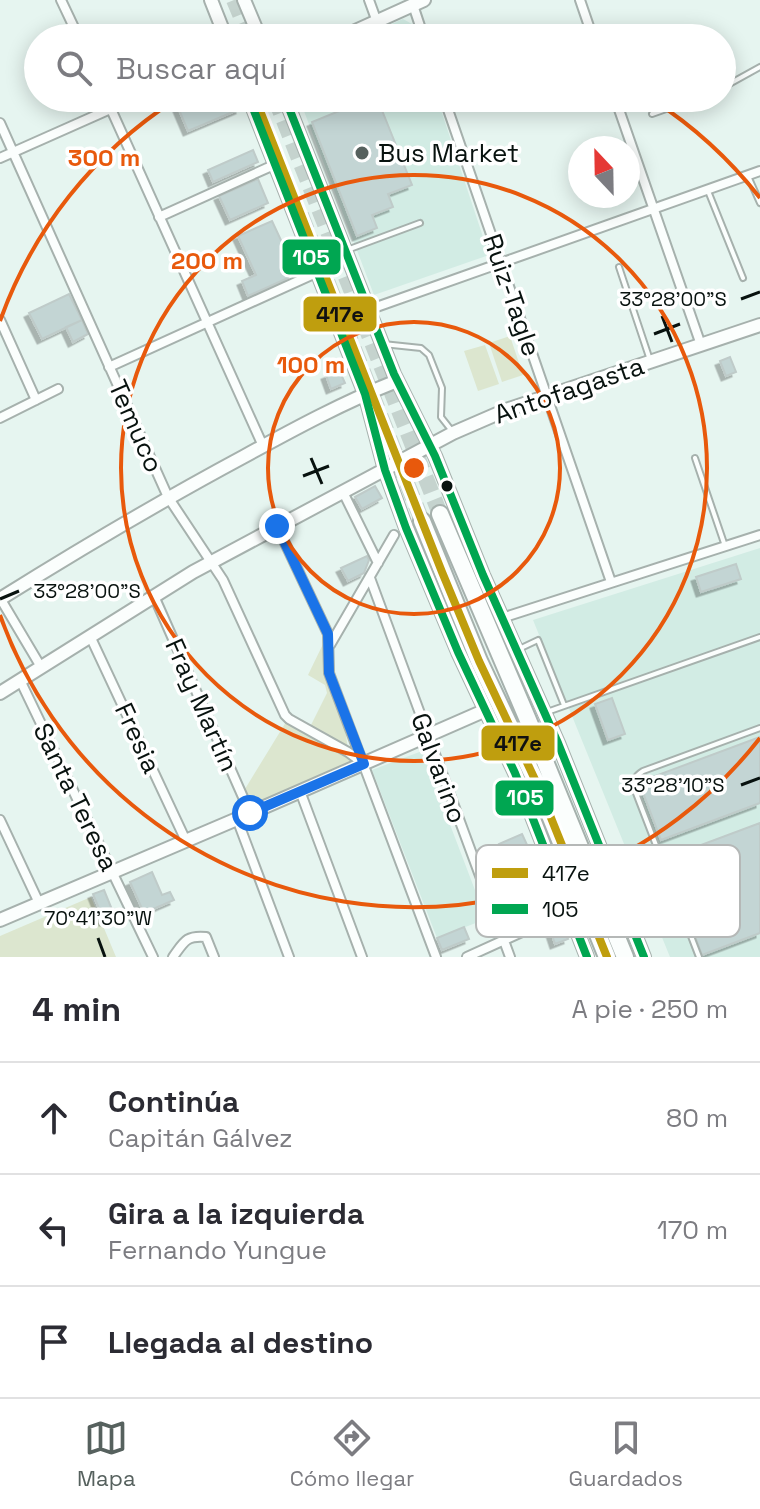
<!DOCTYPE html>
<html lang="es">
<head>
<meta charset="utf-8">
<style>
	:root { --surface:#fff; --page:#f7f7f7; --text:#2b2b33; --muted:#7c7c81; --line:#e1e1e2; --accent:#56615e }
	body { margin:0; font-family:"Space Grotesk",sans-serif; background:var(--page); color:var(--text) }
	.compass { position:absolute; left:568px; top:136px; width:72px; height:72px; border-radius:50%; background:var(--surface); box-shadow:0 4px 20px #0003; rotate:338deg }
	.stop { position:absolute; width:24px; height:24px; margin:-18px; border:6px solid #1a73e8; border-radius:50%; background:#fff }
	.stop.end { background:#1a73e8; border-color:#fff; box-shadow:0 2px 8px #0008 }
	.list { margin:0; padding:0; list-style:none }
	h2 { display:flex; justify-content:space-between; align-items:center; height:104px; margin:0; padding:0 32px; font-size:34px }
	h2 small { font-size:26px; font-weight:400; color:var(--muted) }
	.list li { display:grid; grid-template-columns:52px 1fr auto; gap:24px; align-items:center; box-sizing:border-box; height:112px; padding:0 32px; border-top:2px solid var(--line) }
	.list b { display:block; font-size:30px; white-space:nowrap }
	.list p { margin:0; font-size:26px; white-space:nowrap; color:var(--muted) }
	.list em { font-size:26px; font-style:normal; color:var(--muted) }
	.icon { flex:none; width:44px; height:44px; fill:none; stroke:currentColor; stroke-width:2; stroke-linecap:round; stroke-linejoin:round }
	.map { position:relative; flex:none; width:760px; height:957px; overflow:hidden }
	.search { position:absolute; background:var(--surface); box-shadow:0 4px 20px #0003; left:24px; right:24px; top:24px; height:88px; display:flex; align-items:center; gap:20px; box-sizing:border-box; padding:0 28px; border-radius:44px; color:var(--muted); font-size:30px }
	.sheet { height:440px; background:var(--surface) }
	nav { display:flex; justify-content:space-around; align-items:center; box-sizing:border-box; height:112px; border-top:2px solid var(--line); background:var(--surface); font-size:22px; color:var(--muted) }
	nav a { display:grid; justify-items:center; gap:4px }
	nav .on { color:var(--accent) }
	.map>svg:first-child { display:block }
	.built { fill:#d2ece4 }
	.green { fill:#dce6cf }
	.building { fill:#c3d5d4; stroke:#bfcbc9; stroke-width:2; filter:url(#shadow) }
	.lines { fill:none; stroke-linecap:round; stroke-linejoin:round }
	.highway-tunnel { stroke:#c5d3ce; stroke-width:16; stroke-dasharray:16 8; stroke-linecap:butt }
	.lane-casing { stroke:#a6b1ad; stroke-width:8 }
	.street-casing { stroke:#a6b1ad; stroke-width:12 }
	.secondary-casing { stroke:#a6b1ad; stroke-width:16 }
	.highway-casing { stroke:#a6b1ad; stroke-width:20 }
	.lane { stroke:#fbfefd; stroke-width:4 }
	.street { stroke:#fbfefd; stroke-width:8 }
	.secondary { stroke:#fbfefd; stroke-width:12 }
	.highway { stroke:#fbfefd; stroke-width:16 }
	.bus-1-casing { stroke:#fff; stroke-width:14 }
	.bus-2-casing { stroke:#fff; stroke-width:14 }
	.bus-1 { stroke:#bf9e0e; stroke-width:8 }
	.bus-2 { stroke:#00a651; stroke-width:8 }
	.route { stroke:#1a73e8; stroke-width:10 }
	.ticks { fill:none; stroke:#08120f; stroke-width:3 }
	.ring { fill:none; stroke:#e8590c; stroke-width:4 }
	.poi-dot { fill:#56615e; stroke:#fff; stroke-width:3 }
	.bus-dot { fill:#08120f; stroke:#fff; stroke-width:3 }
	.labels { text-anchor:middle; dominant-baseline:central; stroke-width:7; stroke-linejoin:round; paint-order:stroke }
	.poi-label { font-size:26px; fill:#08120f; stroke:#fff; text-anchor:start }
	.street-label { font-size:26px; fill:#08120f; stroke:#fff }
	.key { fill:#fff; stroke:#b5b8b7; stroke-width:2 }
	.key-label { font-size:22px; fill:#08120f }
	.ticks-label { font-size:20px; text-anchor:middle; fill:#08120f; stroke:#fff; stroke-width:7; stroke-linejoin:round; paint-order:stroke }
	.centre { fill:#e8590c; stroke:#fff; stroke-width:4 }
	.ring-label { font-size:24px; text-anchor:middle; font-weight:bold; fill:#e8590c; stroke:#fff; stroke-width:7; stroke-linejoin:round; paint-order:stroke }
	.line-badge { stroke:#fff; stroke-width:3 }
	.badge-label { font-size:22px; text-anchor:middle; font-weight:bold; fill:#fff }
	.pale-badge-label { font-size:22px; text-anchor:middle; font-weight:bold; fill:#111 }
</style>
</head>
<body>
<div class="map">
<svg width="760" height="957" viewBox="0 0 760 957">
	<defs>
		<filter id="shadow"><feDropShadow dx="-4.5" dy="4.5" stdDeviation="0" flood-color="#0004"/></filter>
	</defs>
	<rect width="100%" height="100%" fill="#e6f5f0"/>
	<path class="built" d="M403,19L412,24L417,38H359Z
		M299,98H437L489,255L374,295Z
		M760,548V957H670L533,620Z
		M422,751L486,919L437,938L372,770Z"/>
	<path class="green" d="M510,336L523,375L502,382L489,343Z
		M485,345L499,384L478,391L464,351Z
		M324,642L327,651L326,676L332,693L341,703L350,762L347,766L255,805L251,802L245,789L286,722L307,733L327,693L325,685L308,675Z
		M91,897L116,957H0V936Z"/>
	<path class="building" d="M507,29L510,38H483Z
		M174,98H235L240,109L188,131Z
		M371,98H377L412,185L388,194L393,207L372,215L377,228L357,236L312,122Z
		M253,150L258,162L213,182L208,170Z
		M258,179L268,203L230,220L219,196Z
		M272,221L293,266L288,278L248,296L242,281L256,275L238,236Z
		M69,294L82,320L42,339L29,313Z
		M82,320L88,334L73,342L66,327Z
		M730,357L736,372L726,376L720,361Z
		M339,370L345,383L331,389L326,375Z
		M375,486L382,498L362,509L355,497Z
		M367,556L369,560L364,573L348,581L341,568Z
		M736,564L741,579L701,592L696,577Z
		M612,698L625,734L608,740L595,704Z
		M760,737V803L661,840L639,782Z
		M760,823V933L702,955L666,858Z
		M522,834L534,860L510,870L499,844Z
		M152,872L162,895L170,892L174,900L144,913L130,882Z
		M104,890L115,917L104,921L93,894Z
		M464,927L469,939L442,950L437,938Z
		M561,929L565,931L568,939L555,944L551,932Z"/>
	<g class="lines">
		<path class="highway-tunnel" d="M234,0L250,38
			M275,98L440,514
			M301,215L422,521"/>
		<defs>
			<path id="lane" d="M722,88L760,67
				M652,114L697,98
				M748,176L760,203
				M708,191L743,278
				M347,250L420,223
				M619,267L650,360
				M383,344L421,348L429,355L442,388L441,417L452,431
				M695,458L725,546
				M519,649L538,640L564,705
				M547,712L760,637
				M699,957L634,788C634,779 635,776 643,771L760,728"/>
			<path id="street" d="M61,0L79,38
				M369,0L377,22
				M580,0L593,38
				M413,5L424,38
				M106,98L263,446
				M444,98L611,582
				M615,98L701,345
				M0,123L168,497L223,580L285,715L289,719L348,752L364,764
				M0,158L135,98
				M159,217L276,164
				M368,310L760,171
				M0,320L36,400
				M109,367L318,272
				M0,418L58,389
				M343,492L378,563
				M277,526L328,634L329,673L436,957
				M370,578L510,957
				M154,596L250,813
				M0,598L41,667
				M502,618L760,535
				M90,636L186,841
				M330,645L394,535
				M20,680L153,957
				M300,791L362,957
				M237,819L289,957
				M0,820L39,903
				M173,957C184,942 186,935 206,937L214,957
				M467,957L570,910"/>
			<path id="secondary" d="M211,0L226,38
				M244,0L260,38
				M340,38L424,0
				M249,98L365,394L385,470L406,528L458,652L515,773L587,957
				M285,98L394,374L435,456L483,575L558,743L644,957
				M0,599C80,549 161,501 243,457C294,429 344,402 397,381
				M0,693L193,572L453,433L506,410L760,325
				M0,920L237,819L486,710"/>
			<path id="highway" d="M440,514L528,720L625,957
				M422,521L479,661L539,788L607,957"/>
		</defs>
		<use href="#lane" class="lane-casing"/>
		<use href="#street" class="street-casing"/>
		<use href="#secondary" class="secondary-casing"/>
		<use href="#highway" class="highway-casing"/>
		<use href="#lane" class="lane"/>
		<use href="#street" class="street"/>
		<use href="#secondary" class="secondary"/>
		<use href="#highway" class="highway"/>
		<defs>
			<path id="bus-1" d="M255,98L442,572L479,661L539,788L607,957"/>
			<path id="bus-2" d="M249,98L365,394L385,470L406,528L458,652L515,773L587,957
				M285,98L394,374L435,456L483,575L558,743L644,957"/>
		</defs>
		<use href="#bus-1" class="bus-1-casing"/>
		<use href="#bus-2" class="bus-2-casing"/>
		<use href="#bus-1" class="bus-1"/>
		<use href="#bus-2" class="bus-2"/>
	</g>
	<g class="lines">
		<path class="route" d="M250,813L364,764L329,673L328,634L277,526"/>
	</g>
	<path class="ticks" d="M741,299L760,292M662,316L672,342M654,334L680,324M311,458L322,484M303,476L329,466M0,599L19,591M741,785L760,778M98,938L105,957"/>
	<g class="ring">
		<circle cx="414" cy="468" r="146"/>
		<circle cx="414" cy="468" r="293"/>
		<path d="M760 738A439 439 0 0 1 0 615M0 321A439 439 0 0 1 175 100M326 38A439 439 0 0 1 502 38M653 100A439 439 0 0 1 760 198"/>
	</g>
	<circle class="poi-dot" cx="362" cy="153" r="8"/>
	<circle class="bus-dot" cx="447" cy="486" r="7"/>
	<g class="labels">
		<g class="poi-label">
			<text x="378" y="153">Bus Market</text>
		</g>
		<g class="street-label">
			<text transform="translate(512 295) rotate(71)">Ruiz-Tagle</text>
			<text transform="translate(569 390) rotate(-19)">Antofagasta</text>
			<text transform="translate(136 426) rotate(66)">Temuco</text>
			<text transform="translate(202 705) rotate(66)">Fray Martín</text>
			<text transform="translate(138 738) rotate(65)">Fresia</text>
			<text transform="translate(439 768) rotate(70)">Galvarino</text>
			<text transform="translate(76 797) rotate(64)">Santa Teresa</text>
		</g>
	</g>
	<rect x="476" y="845" width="264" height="92" rx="12" class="key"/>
	<rect x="492" y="868" width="36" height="10" fill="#bf9e0e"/>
	<rect x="492" y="904" width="36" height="10" fill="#00a651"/>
	<g class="key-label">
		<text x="542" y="881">417e</text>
		<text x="542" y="917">105</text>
	</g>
	<g class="ticks-label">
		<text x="673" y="306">33°28'00"S</text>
		<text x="87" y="598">33°28'00"S</text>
		<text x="673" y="792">33°28'10"S</text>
		<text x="98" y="925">70°41'30"W</text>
	</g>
	<circle cx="414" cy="468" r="12" class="centre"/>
	<g class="ring-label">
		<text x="104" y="166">300 m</text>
		<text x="207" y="269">200 m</text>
		<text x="311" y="373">100 m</text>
	</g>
	<g class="line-badge">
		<rect x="281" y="238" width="61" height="38" rx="8" fill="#00a651"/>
		<rect x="302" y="295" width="76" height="38" rx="8" fill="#bf9e0e"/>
		<rect x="480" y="724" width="76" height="38" rx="8" fill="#bf9e0e"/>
		<rect x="494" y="779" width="61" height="38" rx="8" fill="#00a651"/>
	</g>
	<g class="badge-label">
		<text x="311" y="265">105</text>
		<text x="525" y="805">105</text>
	</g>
	<g class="pale-badge-label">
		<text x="340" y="322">417e</text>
		<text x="518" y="751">417e</text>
	</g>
</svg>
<svg class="compass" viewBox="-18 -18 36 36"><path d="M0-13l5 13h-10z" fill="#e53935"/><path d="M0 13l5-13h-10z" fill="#7c7c81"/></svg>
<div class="stop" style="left:250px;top:813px"></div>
<div class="stop end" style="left:277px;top:526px"></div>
<div class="search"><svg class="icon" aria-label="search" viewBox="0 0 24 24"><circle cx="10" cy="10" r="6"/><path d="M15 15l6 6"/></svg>Buscar aquí</div>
</div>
<section class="sheet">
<h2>4 min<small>A pie · 250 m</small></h2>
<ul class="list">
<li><svg class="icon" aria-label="ahead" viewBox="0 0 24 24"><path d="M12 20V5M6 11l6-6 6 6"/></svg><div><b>Continúa</b><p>Capitán Gálvez</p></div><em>80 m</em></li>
<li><svg class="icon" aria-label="left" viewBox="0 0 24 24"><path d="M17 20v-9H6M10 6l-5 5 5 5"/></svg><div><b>Gira a la izquierda</b><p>Fernando Yungue</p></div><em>170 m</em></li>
<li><svg class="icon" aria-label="arrive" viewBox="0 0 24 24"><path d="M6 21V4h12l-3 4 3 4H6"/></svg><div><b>Llegada al destino</b></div></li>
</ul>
</section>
<nav>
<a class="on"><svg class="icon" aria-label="map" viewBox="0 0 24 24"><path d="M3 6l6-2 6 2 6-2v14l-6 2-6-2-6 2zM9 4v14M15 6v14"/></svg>Mapa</a>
<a><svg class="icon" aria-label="directions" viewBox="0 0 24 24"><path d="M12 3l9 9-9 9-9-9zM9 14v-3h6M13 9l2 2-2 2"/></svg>Cómo llegar</a>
<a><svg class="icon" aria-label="saved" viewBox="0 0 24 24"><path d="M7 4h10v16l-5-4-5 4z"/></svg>Guardados</a>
</nav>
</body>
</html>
